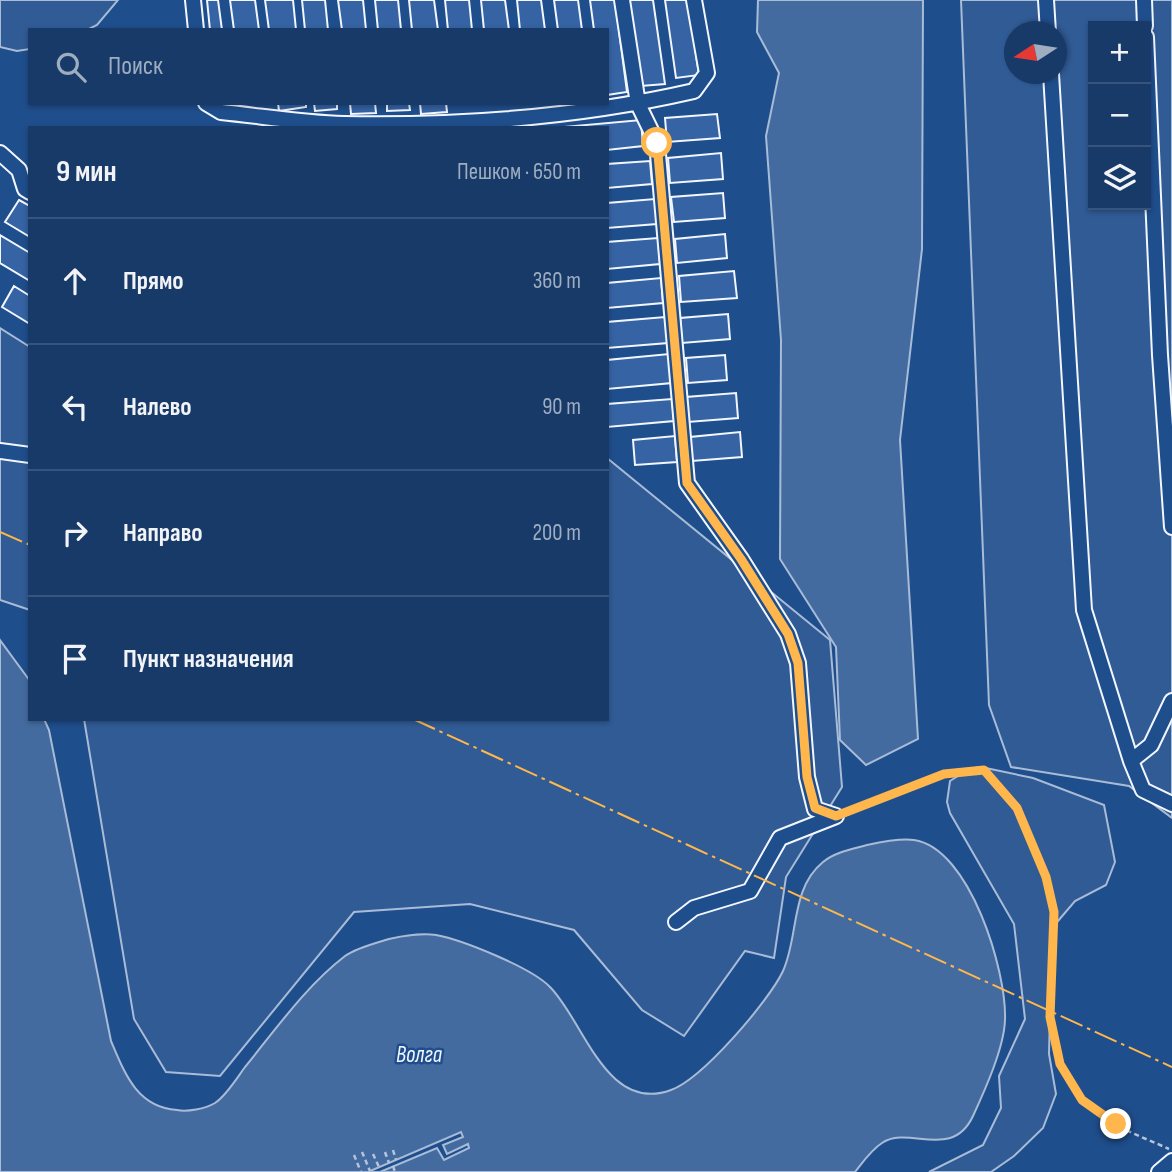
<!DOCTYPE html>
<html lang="ru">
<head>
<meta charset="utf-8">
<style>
	:root { --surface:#173a69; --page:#20416f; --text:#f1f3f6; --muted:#9eadc0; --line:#36547d }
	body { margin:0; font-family:"Sofia Sans Condensed",sans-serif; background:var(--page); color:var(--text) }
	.controls { position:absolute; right:21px; top:21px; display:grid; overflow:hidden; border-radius:0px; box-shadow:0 2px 5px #0004 }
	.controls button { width:63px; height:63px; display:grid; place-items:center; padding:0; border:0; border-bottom:2px solid var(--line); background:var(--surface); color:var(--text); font:35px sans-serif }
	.compass { position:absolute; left:1004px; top:21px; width:63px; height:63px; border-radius:50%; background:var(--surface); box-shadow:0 2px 5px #0004; rotate:258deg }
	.stop { position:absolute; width:21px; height:21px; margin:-16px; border:5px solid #ffb74d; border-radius:50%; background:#fff }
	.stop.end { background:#ffb74d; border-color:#fff; box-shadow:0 2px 7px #0008 }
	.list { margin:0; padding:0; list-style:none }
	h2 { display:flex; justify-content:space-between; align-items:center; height:91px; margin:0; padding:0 28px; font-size:30px }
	h2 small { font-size:23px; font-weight:400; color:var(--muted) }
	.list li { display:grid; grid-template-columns:46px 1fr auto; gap:21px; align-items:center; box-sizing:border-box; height:126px; padding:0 28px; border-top:2px solid var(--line) }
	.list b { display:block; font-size:26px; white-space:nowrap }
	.list em { font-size:23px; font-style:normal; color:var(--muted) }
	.icon { flex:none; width:38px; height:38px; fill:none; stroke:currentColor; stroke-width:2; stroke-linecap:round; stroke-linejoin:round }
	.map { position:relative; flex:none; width:1172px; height:1172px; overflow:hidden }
	.search { position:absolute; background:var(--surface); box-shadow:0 2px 5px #0004; left:28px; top:28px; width:581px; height:77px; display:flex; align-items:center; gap:18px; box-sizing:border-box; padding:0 24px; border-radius:0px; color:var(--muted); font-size:26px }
	.panel { position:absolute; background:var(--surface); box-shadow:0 2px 5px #0004; left:28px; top:126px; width:581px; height:595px; border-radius:0px }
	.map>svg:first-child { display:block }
	.green { fill:#305b95; stroke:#a8bbd7; stroke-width:2; fill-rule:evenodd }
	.water { fill:#446ba0; stroke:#a8bbd7; stroke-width:2 }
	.pier { fill:#1f4e8c; stroke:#a8bbd7; stroke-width:2 }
	.building { fill:#3563a3; stroke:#f2f6ff; stroke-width:2 }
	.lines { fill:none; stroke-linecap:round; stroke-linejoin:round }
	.minor-casing { stroke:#f2f6ff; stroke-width:18 }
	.path { stroke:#b3c4dc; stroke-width:2.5; stroke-dasharray:5 3.5; stroke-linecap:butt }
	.minor { stroke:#1f4e8c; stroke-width:14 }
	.power { stroke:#ffb74d; stroke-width:2; stroke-dasharray:24 5 3.5 5; stroke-linecap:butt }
	.route { stroke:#ffb74d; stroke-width:9 }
	.labels { text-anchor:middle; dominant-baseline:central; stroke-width:5; stroke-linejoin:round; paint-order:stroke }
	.water-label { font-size:23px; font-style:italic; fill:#f2f6ff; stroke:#1f4e8c }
</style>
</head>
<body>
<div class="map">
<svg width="1172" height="1172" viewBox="0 0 1172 1172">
	<rect width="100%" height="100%" fill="#1f4e8c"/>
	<path class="green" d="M0,0H118L97,25L87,30H30V49L17,51L0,47Z
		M961,0H1172V818L1129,786L1011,767L989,705ZM1093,26H1146V205H1093ZM1014,32H1056V74H1014Z
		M0,328L30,347V610L0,600Z
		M607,458L830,640L842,787L786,877L774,958L745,951L684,1036L642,1010L574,930L470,904L354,912L220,1076L166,1072L134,1019L84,719H607Z
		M981,767L1033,778L1104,805L1115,862L1106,885L1075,901L1052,928L1049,1054L1056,1094L1043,1128L1014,1156L991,1172H929L983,1145L1001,1108L999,1076L1025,1019L1014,924L950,813L947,802L950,781L969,769Z"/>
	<path class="water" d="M758,0H923L922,249L900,440L918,739L866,765L840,740L836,647L780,559L781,340L766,136L779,73L757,32Z
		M0,640L30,681V719H44L49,730L111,1041C125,1074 137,1107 177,1110C187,1112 205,1109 215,1103C226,1096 237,1078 245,1067C276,1029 306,986 345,956C356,948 376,943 389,939C402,936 423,933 436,935C463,940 532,968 550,987C584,1021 606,1114 671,1090C702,1079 769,1001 783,971C799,936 790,889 823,862C835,852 853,849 867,845C881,842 900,838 914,840C970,848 1007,972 1005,1020C1004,1048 985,1090 973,1116C952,1161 909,1125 882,1143C871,1150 863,1162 855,1172H0Z"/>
	<path class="pier" d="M461,1132L463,1137L443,1145L447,1154L468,1144L469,1148L444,1160L437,1148L380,1172H368Z"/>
	<path class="building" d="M207,0H218L222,30H210Z
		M230,0H255L259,30H234Z
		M265,0H293L296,30H269Z
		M302,0H325L328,30H305Z
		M338,0H363L366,30H342Z
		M375,0H398L401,30H378Z
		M409,0H434L438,30H412Z
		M445,0H469L472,30H448Z
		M481,0H505L509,30H484Z
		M517,0H541L545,30H520Z
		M554,0H578L582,30H558Z
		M590,0H615L627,92L607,95V30H594Z
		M628,0H653L665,84L641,86Z
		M665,0H688L699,75L676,78Z
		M278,103H306V107L279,111Z
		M314,103H337V109L315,111Z
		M350,103H375L376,113L351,114Z
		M387,103H409L410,110L387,111Z
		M420,103H446L447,112L421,114Z
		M717,114L720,138L667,142L665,118Z
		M641,120L643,146L607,150V128H553Z
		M721,153L723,179L670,183L668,158Z
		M650,161L652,184L607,188V164Z
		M723,193L725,218L674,222L671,197Z
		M655,199L657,224L607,228V203Z
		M19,200L30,206V237L5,222Z
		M725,234L727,258L677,263L675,239Z
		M0,235L30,253V281L0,263Z
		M658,238L660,264L607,269V242Z
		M734,271L737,298L681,302L679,276Z
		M661,278L663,303L607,308V283Z
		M14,286L30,296V324L2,307Z
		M728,314L730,339L682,343L680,318Z
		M665,317L668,343L607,348V322Z
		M669,354L672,383L607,389V360Z
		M725,355L727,380L688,383L686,358Z
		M736,393L738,418L688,422L686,397Z
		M672,399L674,421L607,427V404Z
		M740,432L742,457L692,461L690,437Z
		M675,436L677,462L635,465L633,440Z"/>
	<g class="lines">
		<defs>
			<path id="minor" d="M193,0L196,30
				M622,0L638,104L657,143L687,483L741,559L788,634L798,663L807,777L815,809L836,816
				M1046,0L1048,32
				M1144,0L1145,26
				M1146,37L1160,355L1172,527
				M1051,74L1084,610L1131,761L1143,790L1172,804
				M206,103L221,112C261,116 303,123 344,124C460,126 581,117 694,91L707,73L694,0
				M0,153L19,170L25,189L30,192
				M0,451L30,455
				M1131,761L1151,745L1172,701
				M676,922L694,908L750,891L780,838L836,816
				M1159,1172L1172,1161"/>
		</defs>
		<use href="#minor" class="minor-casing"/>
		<path class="path" d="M849,811L944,774L984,770C995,782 1007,794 1016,807C1030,827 1051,887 1054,912C1059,977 1035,1043 1081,1099C1101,1123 1141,1136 1169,1149
			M393,1150L396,1160
			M362,1152L370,1171
			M385,1152L389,1163
			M373,1154L379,1167
			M354,1155L361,1172
			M393,1166L395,1172"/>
		<use href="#minor" class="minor"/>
		<path class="power" d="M0,532L30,545
			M413,719L1172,1067"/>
	</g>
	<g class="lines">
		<path class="route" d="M657,143L687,483L741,559L788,634L798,663L807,777L815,808L836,816L944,774L984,770L1017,808L1046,877L1054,912L1050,1017L1060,1064L1082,1100L1116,1124"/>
	</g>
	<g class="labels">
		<g class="water-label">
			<text x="419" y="1055">Волга</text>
		</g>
	</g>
</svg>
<div class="controls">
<button>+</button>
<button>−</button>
<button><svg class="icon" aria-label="layers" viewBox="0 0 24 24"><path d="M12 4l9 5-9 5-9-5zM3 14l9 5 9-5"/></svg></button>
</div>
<svg class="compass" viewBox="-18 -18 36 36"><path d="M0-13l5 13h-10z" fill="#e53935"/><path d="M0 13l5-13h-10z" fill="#9eadc0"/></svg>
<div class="stop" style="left:657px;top:143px"></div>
<div class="stop end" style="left:1116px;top:1124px"></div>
<div class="search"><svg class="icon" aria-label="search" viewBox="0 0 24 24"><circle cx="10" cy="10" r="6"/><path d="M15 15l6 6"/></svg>Поиск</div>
<section class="panel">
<h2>9 мин<small>Пешком · 650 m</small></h2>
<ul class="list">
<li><svg class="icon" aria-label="ahead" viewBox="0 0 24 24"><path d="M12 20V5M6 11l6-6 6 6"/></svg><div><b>Прямо</b></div><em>360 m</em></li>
<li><svg class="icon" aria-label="left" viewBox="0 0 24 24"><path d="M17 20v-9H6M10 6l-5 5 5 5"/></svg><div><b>Налево</b></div><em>90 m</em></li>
<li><svg class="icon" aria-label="right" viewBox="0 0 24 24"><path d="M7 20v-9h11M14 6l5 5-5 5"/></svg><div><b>Направо</b></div><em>200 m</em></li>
<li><svg class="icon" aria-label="arrive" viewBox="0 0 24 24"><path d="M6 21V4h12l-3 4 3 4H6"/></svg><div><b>Пункт назначения</b></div></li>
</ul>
</section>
</div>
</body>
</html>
